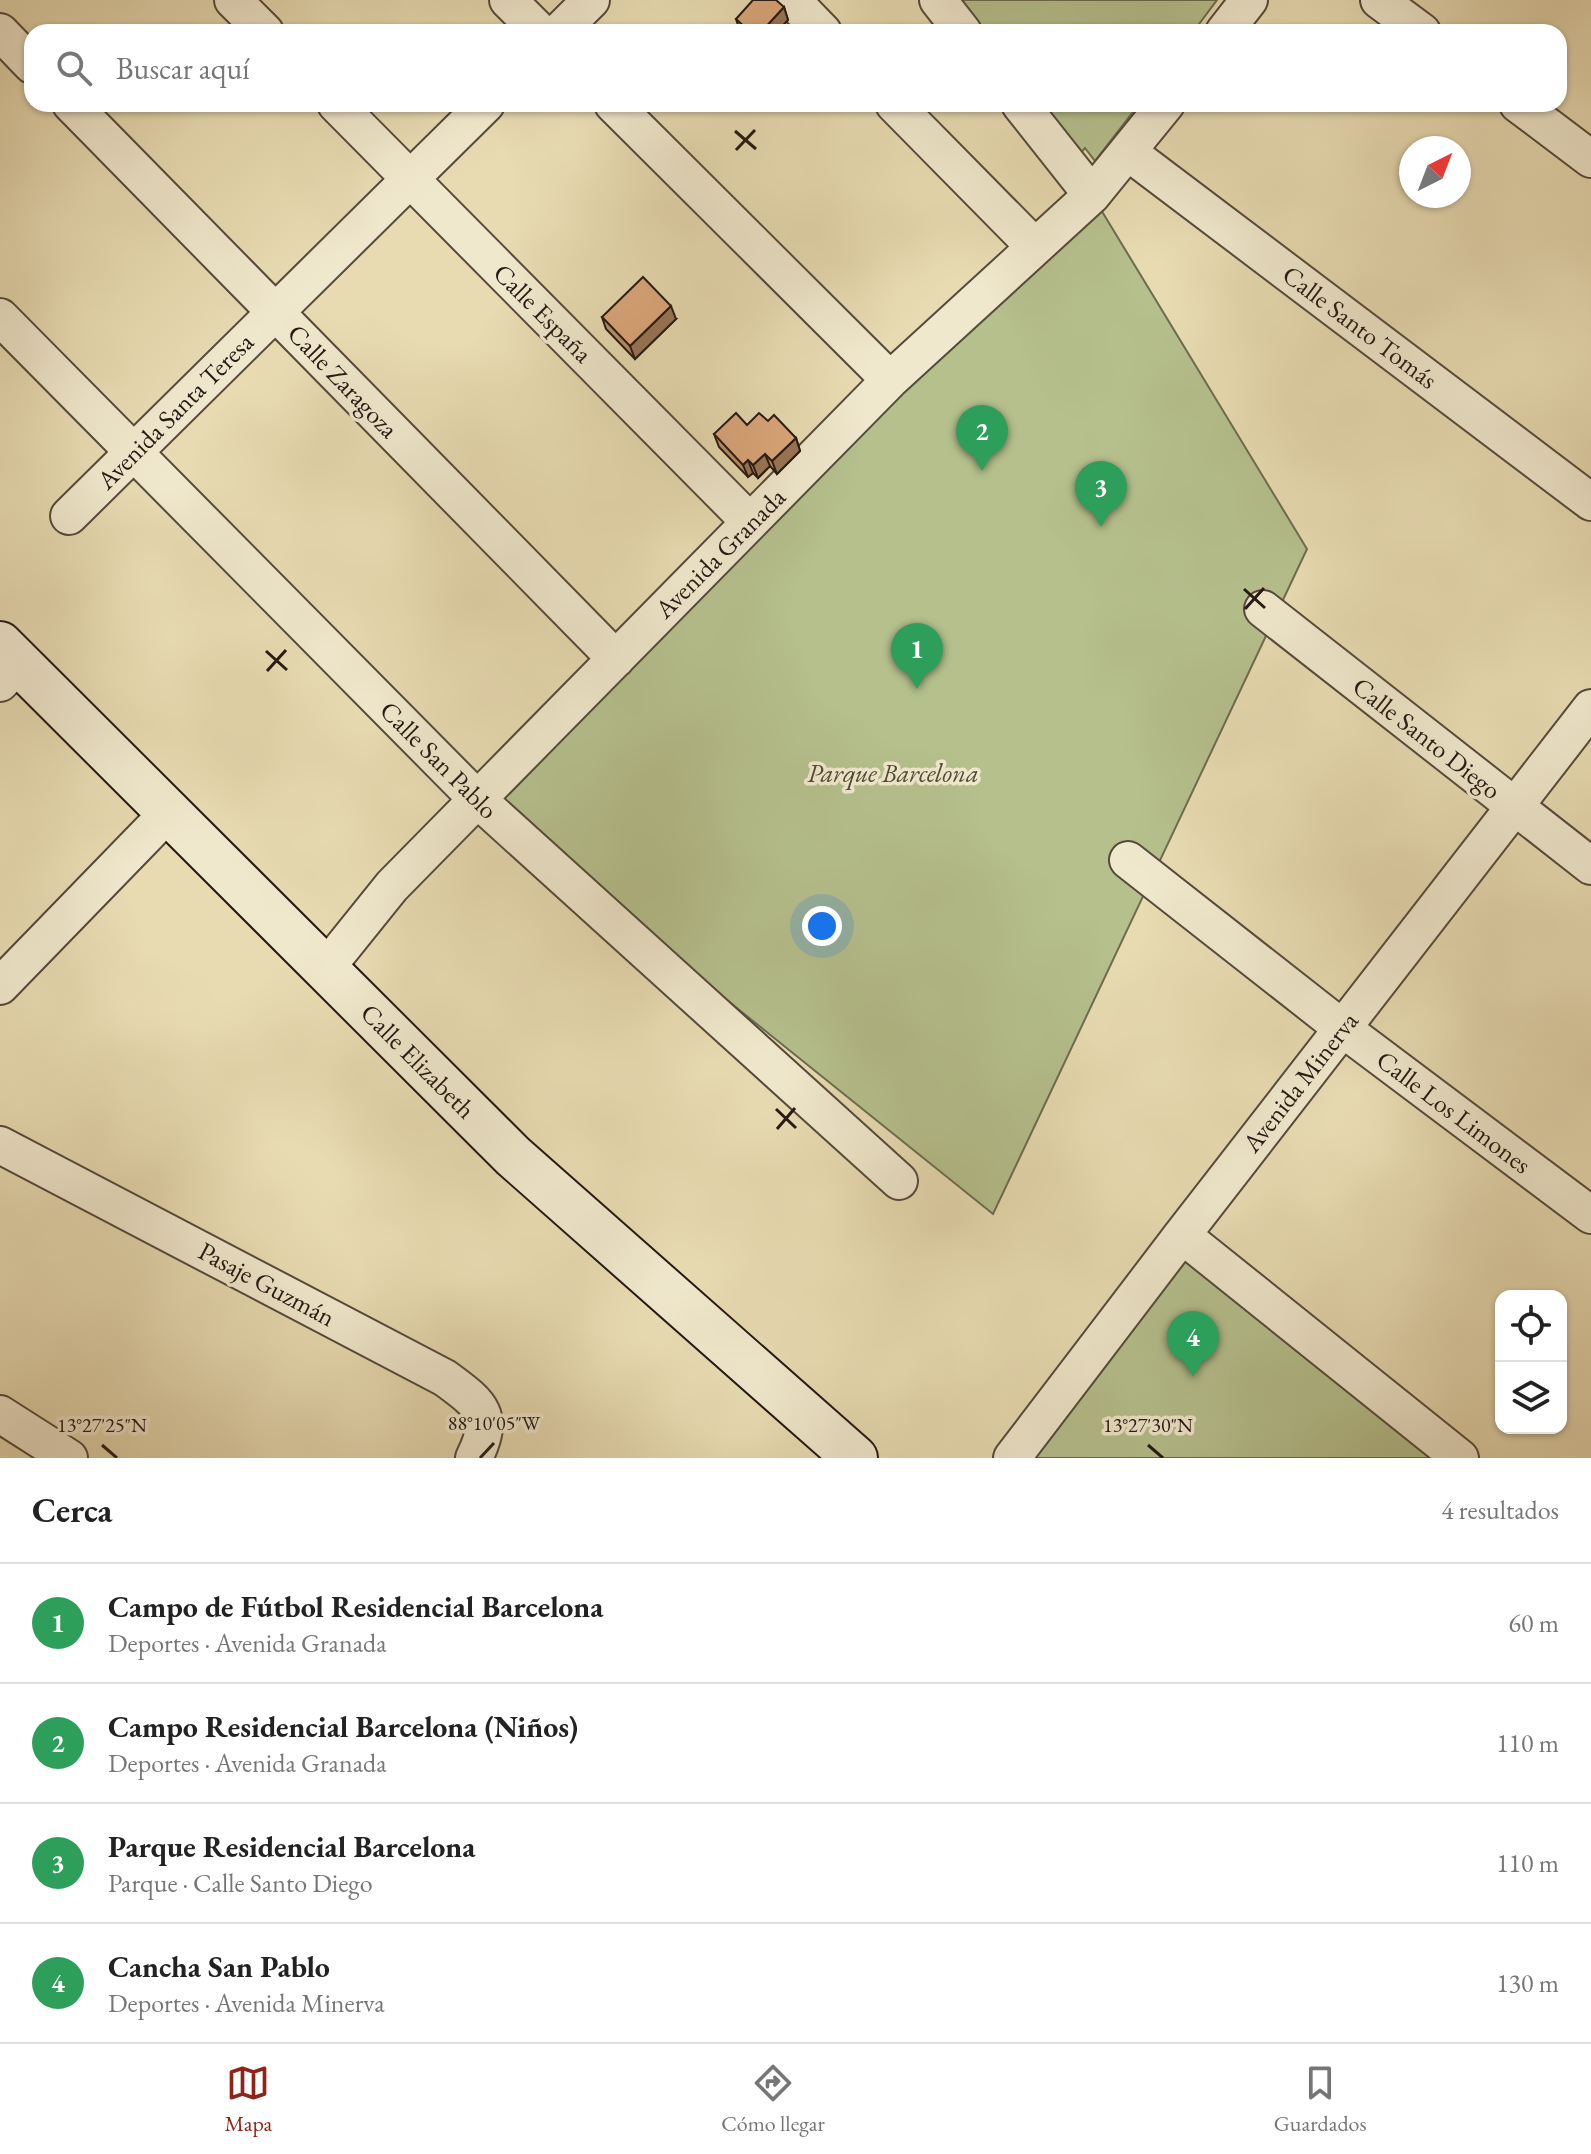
<!DOCTYPE html>
<html lang="es">
<head>
<meta charset="utf-8">
<style>
	:root { --surface:#fff; --page:#f6f6f6; --text:#222; --muted:#767676; --line:#e0e0e0; --accent:#8f2418 }
	body { margin:0; font-family:"EB Garamond",serif; background:var(--page); color:var(--text) }
	.controls { position:absolute; right:24px; bottom:24px; display:grid; overflow:hidden; border-radius:16px; box-shadow:0 2px 6px #0004 }
	.controls button { width:72px; height:72px; display:grid; place-items:center; padding:0; border:0; border-bottom:2px solid var(--line); background:var(--surface); color:var(--text); font:40px sans-serif }
	.compass { position:absolute; left:1399px; top:136px; width:72px; height:72px; border-radius:50%; background:var(--surface); box-shadow:0 2px 6px #0004; rotate:42deg }
	.you { position:absolute; left:822px; top:926px; width:28px; height:28px; margin:-20px; border:6px solid #fff; border-radius:50%; background:#1a73e8; box-shadow:0 0 0 12px #1a73e833 }
	.badge { display:grid; place-items:center; width:52px; height:52px; border-radius:50%; background:var(--accent); color:#fff; font-size:26px; font-weight:700 }
	.pin { position:absolute; translate:-50% -66px; filter:drop-shadow(0 2px 4px #0008) }
	.pin::after { content:''; position:absolute; top:42px; width:28px; height:24px; background:inherit; clip-path:polygon(0 0,100% 0,50% 100%) }
	.list { margin:0; padding:0; list-style:none }
	h2 { display:flex; justify-content:space-between; align-items:center; height:104px; margin:0; padding:0 32px; font-size:34px }
	h2 small { font-size:26px; font-weight:400; color:var(--muted) }
	.list li { display:grid; grid-template-columns:52px 1fr auto; gap:24px; align-items:center; box-sizing:border-box; height:120px; padding:0 32px; border-top:2px solid var(--line) }
	.list b { display:block; font-size:30px; white-space:nowrap }
	.list p { margin:0; font-size:26px; white-space:nowrap; color:var(--muted) }
	.list em { font-size:26px; font-style:normal; color:var(--muted) }
	.icon { flex:none; width:44px; height:44px; fill:none; stroke:currentColor; stroke-width:2; stroke-linecap:round; stroke-linejoin:round }
	.map { position:relative; flex:none; width:1591px; height:1458px; overflow:hidden }
	.search { position:absolute; background:var(--surface); box-shadow:0 2px 6px #0004; left:24px; right:24px; top:24px; height:88px; display:flex; align-items:center; gap:20px; box-sizing:border-box; padding:0 28px; border-radius:24px; color:var(--muted); font-size:30px }
	.sheet { height:584px; background:var(--surface) }
	nav { display:flex; justify-content:space-around; align-items:center; box-sizing:border-box; height:112px; border-top:2px solid var(--line); background:var(--surface); font-size:22px; color:var(--muted) }
	nav a { display:grid; justify-items:center; gap:4px }
	nav .on { color:var(--accent) }
	.map>svg:first-child { display:block }
	.green { fill:#b5c08d; stroke:#6c6c50; stroke-width:2 }
	.lines { fill:none; stroke-linecap:round; stroke-linejoin:round }
	.street-casing { stroke:#554a3b; stroke-width:40 }
	.secondary-casing { stroke:#241913; stroke-width:48 }
	.street { stroke:#f0e8cd; stroke-width:36 }
	.secondary { stroke:#f0e8cd; stroke-width:44 }
	.wall { fill:#bc906a; stroke:#241913; stroke-width:2 }
	.shaded-wall { fill:#997556; stroke:#241913; stroke-width:2 }
	.building { fill:#dba77b; stroke:#241913; stroke-width:2 }
	.ticks { fill:none; stroke:#241913; stroke-width:3 }
	.labels { text-anchor:middle; dominant-baseline:central; stroke-width:7; stroke-linejoin:round; paint-order:stroke }
	.street-label { font-size:26px; fill:#241913; stroke:#f0e8cd }
	.park-label { font-size:26px; font-style:italic; fill:#504b38; stroke:#f0e8cd }
	.ticks-label { font-size:20px; text-anchor:middle; fill:#241913; stroke:#f0e8cd; stroke-width:7; stroke-linejoin:round; paint-order:stroke }
</style>
</head>
<body>
<div class="map">
<svg width="1591" height="1458" viewBox="0 0 1591 1458">
	<rect width="100%" height="100%" fill="#e8dbb2"/>
	<filter id="stains"><feTurbulence type="fractalNoise" baseFrequency=".0025" numOctaves="4"/><feColorMatrix values="0 0 0 0 .2 0 0 0 0 .09 0 0 0 0 .02 0 0 0 .5 -.17"/></filter>
	<radialGradient id="worn" r=".72"><stop offset=".6" stop-color="#630" stop-opacity="0"/><stop offset="1" stop-color="#630" stop-opacity=".3"/></radialGradient>
	<path class="green" d="M940,0H1217L1193,32H965Z
		M1021,104H1139L1095,161L1085,148L1070,166Z
		M1092,195L1307,549L993,1214L477,799Z
		M1182,1235L1460,1458H1013Z"/>
	<g class="lines">
		<defs>
			<path id="street" d="M233,0L265,32
				M508,0L540,32
				M792,0L823,32
				M938,0L963,32
				M1379,0L1422,32
				M0,32L32,65
				M559,32L591,0
				M1224,32L1249,0
				M71,104L616,659
				M336,104L750,522
				M613,104L890,380
				M894,104L1034,246
				M1020,104L1092,195
				M1518,104L1591,159
				M1128,152L1591,502
				M0,317L477,799L899,1181
				M69,516L486,104
				M1263,609L1591,866
				M0,683L19,663
				M1128,860L1342,1028L1591,1215
				M326,968L392,886L890,380L1092,195L1166,104
				M0,986L168,813
				M0,1145L445,1378C480,1404 496,1414 474,1458
				M1182,1235L1460,1458
				M0,1414L69,1458
				M1012,1458L1182,1235L1591,708"/>
			<path id="secondary" d="M0,644L513,1156L855,1458"/>
		</defs>
		<use href="#street" class="street-casing"/>
		<use href="#secondary" class="secondary-casing"/>
		<use href="#street" class="street"/>
		<use href="#secondary" class="secondary"/>
	</g>
	<path class="wall" d="M784,7L788,20L777,32L740,31L736,19Z
		M602,317L676,319L635,359L606,329Z
		M768,421L796,438L800,451L777,474L770,466L758,478L753,473L748,477L719,447L714,434L747,425Z"/>
	<path class="shaded-wall" d="M784,7L788,20L777,32H761Z
		M671,306L676,319L635,359L630,346Z
		M796,438L800,451L777,474L772,461Z
		M765,454L770,466L758,478L753,465Z
		M748,460L753,473L748,477L743,465Z"/>
	<path class="building" d="M753,0H776L784,7L761,32H750L736,19Z
		M643,277L671,306L630,346L602,317Z
		M736,413L747,425L759,413L768,421L774,415L796,438L772,461L765,454L753,465L748,460L743,465L714,434Z"/>
	<path class="ticks" d="M735,131L756,149M736,150L755,130M1244,589L1265,608M1245,609L1264,588M266,651L287,670M267,671L286,650M776,1109L796,1128M777,1129L795,1108M102,1445L117,1458M1148,1445L1163,1458M480,1458L494,1443"/>
	<g class="labels">
		<g class="street-label">
			<text transform="translate(543 313) rotate(45)">Calle España</text>
			<text transform="translate(1360 327) rotate(37)">Calle Santo Tomás</text>
			<text transform="translate(343 381) rotate(46)">Calle Zaragoza</text>
			<text transform="translate(175 411) rotate(-45)">Avenida Santa Teresa</text>
			<text transform="translate(720 553) rotate(-45)">Avenida Granada</text>
			<text transform="translate(1427 738) rotate(38)">Calle Santo Diego</text>
			<text transform="translate(439 760) rotate(45)">Calle San Pablo</text>
			<text transform="translate(418 1061) rotate(45)">Calle Elizabeth</text>
			<text transform="translate(1300 1082) rotate(-52)">Avenida Minerva</text>
			<text transform="translate(1454 1112) rotate(37)">Calle Los Limones</text>
			<text transform="translate(267 1284) rotate(28)">Pasaje Guzmán</text>
		</g>
		<g class="park-label">
			<text x="893" y="773">Parque Barcelona</text>
		</g>
	</g>
	<g class="ticks-label">
		<text x="494" y="1430">88°10'05"W</text>
		<text x="102" y="1432">13°27'25"N</text>
		<text x="1148" y="1432">13°27'30"N</text>
	</g>
	<rect width="100%" height="100%" filter="url(#stains)"/>
	<rect width="100%" height="100%" fill="url(#worn)"/>
</svg>
<div class="controls">
<button><svg class="icon" aria-label="locate" viewBox="0 0 24 24"><circle cx="12" cy="12" r="6"/><path d="M12 2v4M12 18v4M2 12h4M18 12h4"/></svg></button>
<button><svg class="icon" aria-label="layers" viewBox="0 0 24 24"><path d="M12 4l9 5-9 5-9-5zM3 14l9 5 9-5"/></svg></button>
</div>
<svg class="compass" viewBox="-18 -18 36 36"><path d="M0-13l5 13h-10z" fill="#e53935"/><path d="M0 13l5-13h-10z" fill="#767676"/></svg>
<div class="you"></div>
<div class="pin badge" style="left:917px;top:689px;background:#2e9e5b">1</div>
<div class="pin badge" style="left:982px;top:471px;background:#2e9e5b">2</div>
<div class="pin badge" style="left:1101px;top:527px;background:#2e9e5b">3</div>
<div class="pin badge" style="left:1193px;top:1377px;background:#2e9e5b">4</div>
<div class="search"><svg class="icon" aria-label="search" viewBox="0 0 24 24"><circle cx="10" cy="10" r="6"/><path d="M15 15l6 6"/></svg>Buscar aquí</div>
</div>
<section class="sheet">
<h2>Cerca<small>4 resultados</small></h2>
<ul class="list">
<li><span class="badge" style="background:#2e9e5b">1</span><div><b>Campo de Fútbol Residencial Barcelona</b><p>Deportes · Avenida Granada</p></div><em>60 m</em></li>
<li><span class="badge" style="background:#2e9e5b">2</span><div><b>Campo Residencial Barcelona (Niños)</b><p>Deportes · Avenida Granada</p></div><em>110 m</em></li>
<li><span class="badge" style="background:#2e9e5b">3</span><div><b>Parque Residencial Barcelona</b><p>Parque · Calle Santo Diego</p></div><em>110 m</em></li>
<li><span class="badge" style="background:#2e9e5b">4</span><div><b>Cancha San Pablo</b><p>Deportes · Avenida Minerva</p></div><em>130 m</em></li>
</ul>
</section>
<nav>
<a class="on"><svg class="icon" aria-label="map" viewBox="0 0 24 24"><path d="M3 6l6-2 6 2 6-2v14l-6 2-6-2-6 2zM9 4v14M15 6v14"/></svg>Mapa</a>
<a><svg class="icon" aria-label="directions" viewBox="0 0 24 24"><path d="M12 3l9 9-9 9-9-9zM9 14v-3h6M13 9l2 2-2 2"/></svg>Cómo llegar</a>
<a><svg class="icon" aria-label="saved" viewBox="0 0 24 24"><path d="M7 4h10v16l-5-4-5 4z"/></svg>Guardados</a>
</nav>
</body>
</html>
